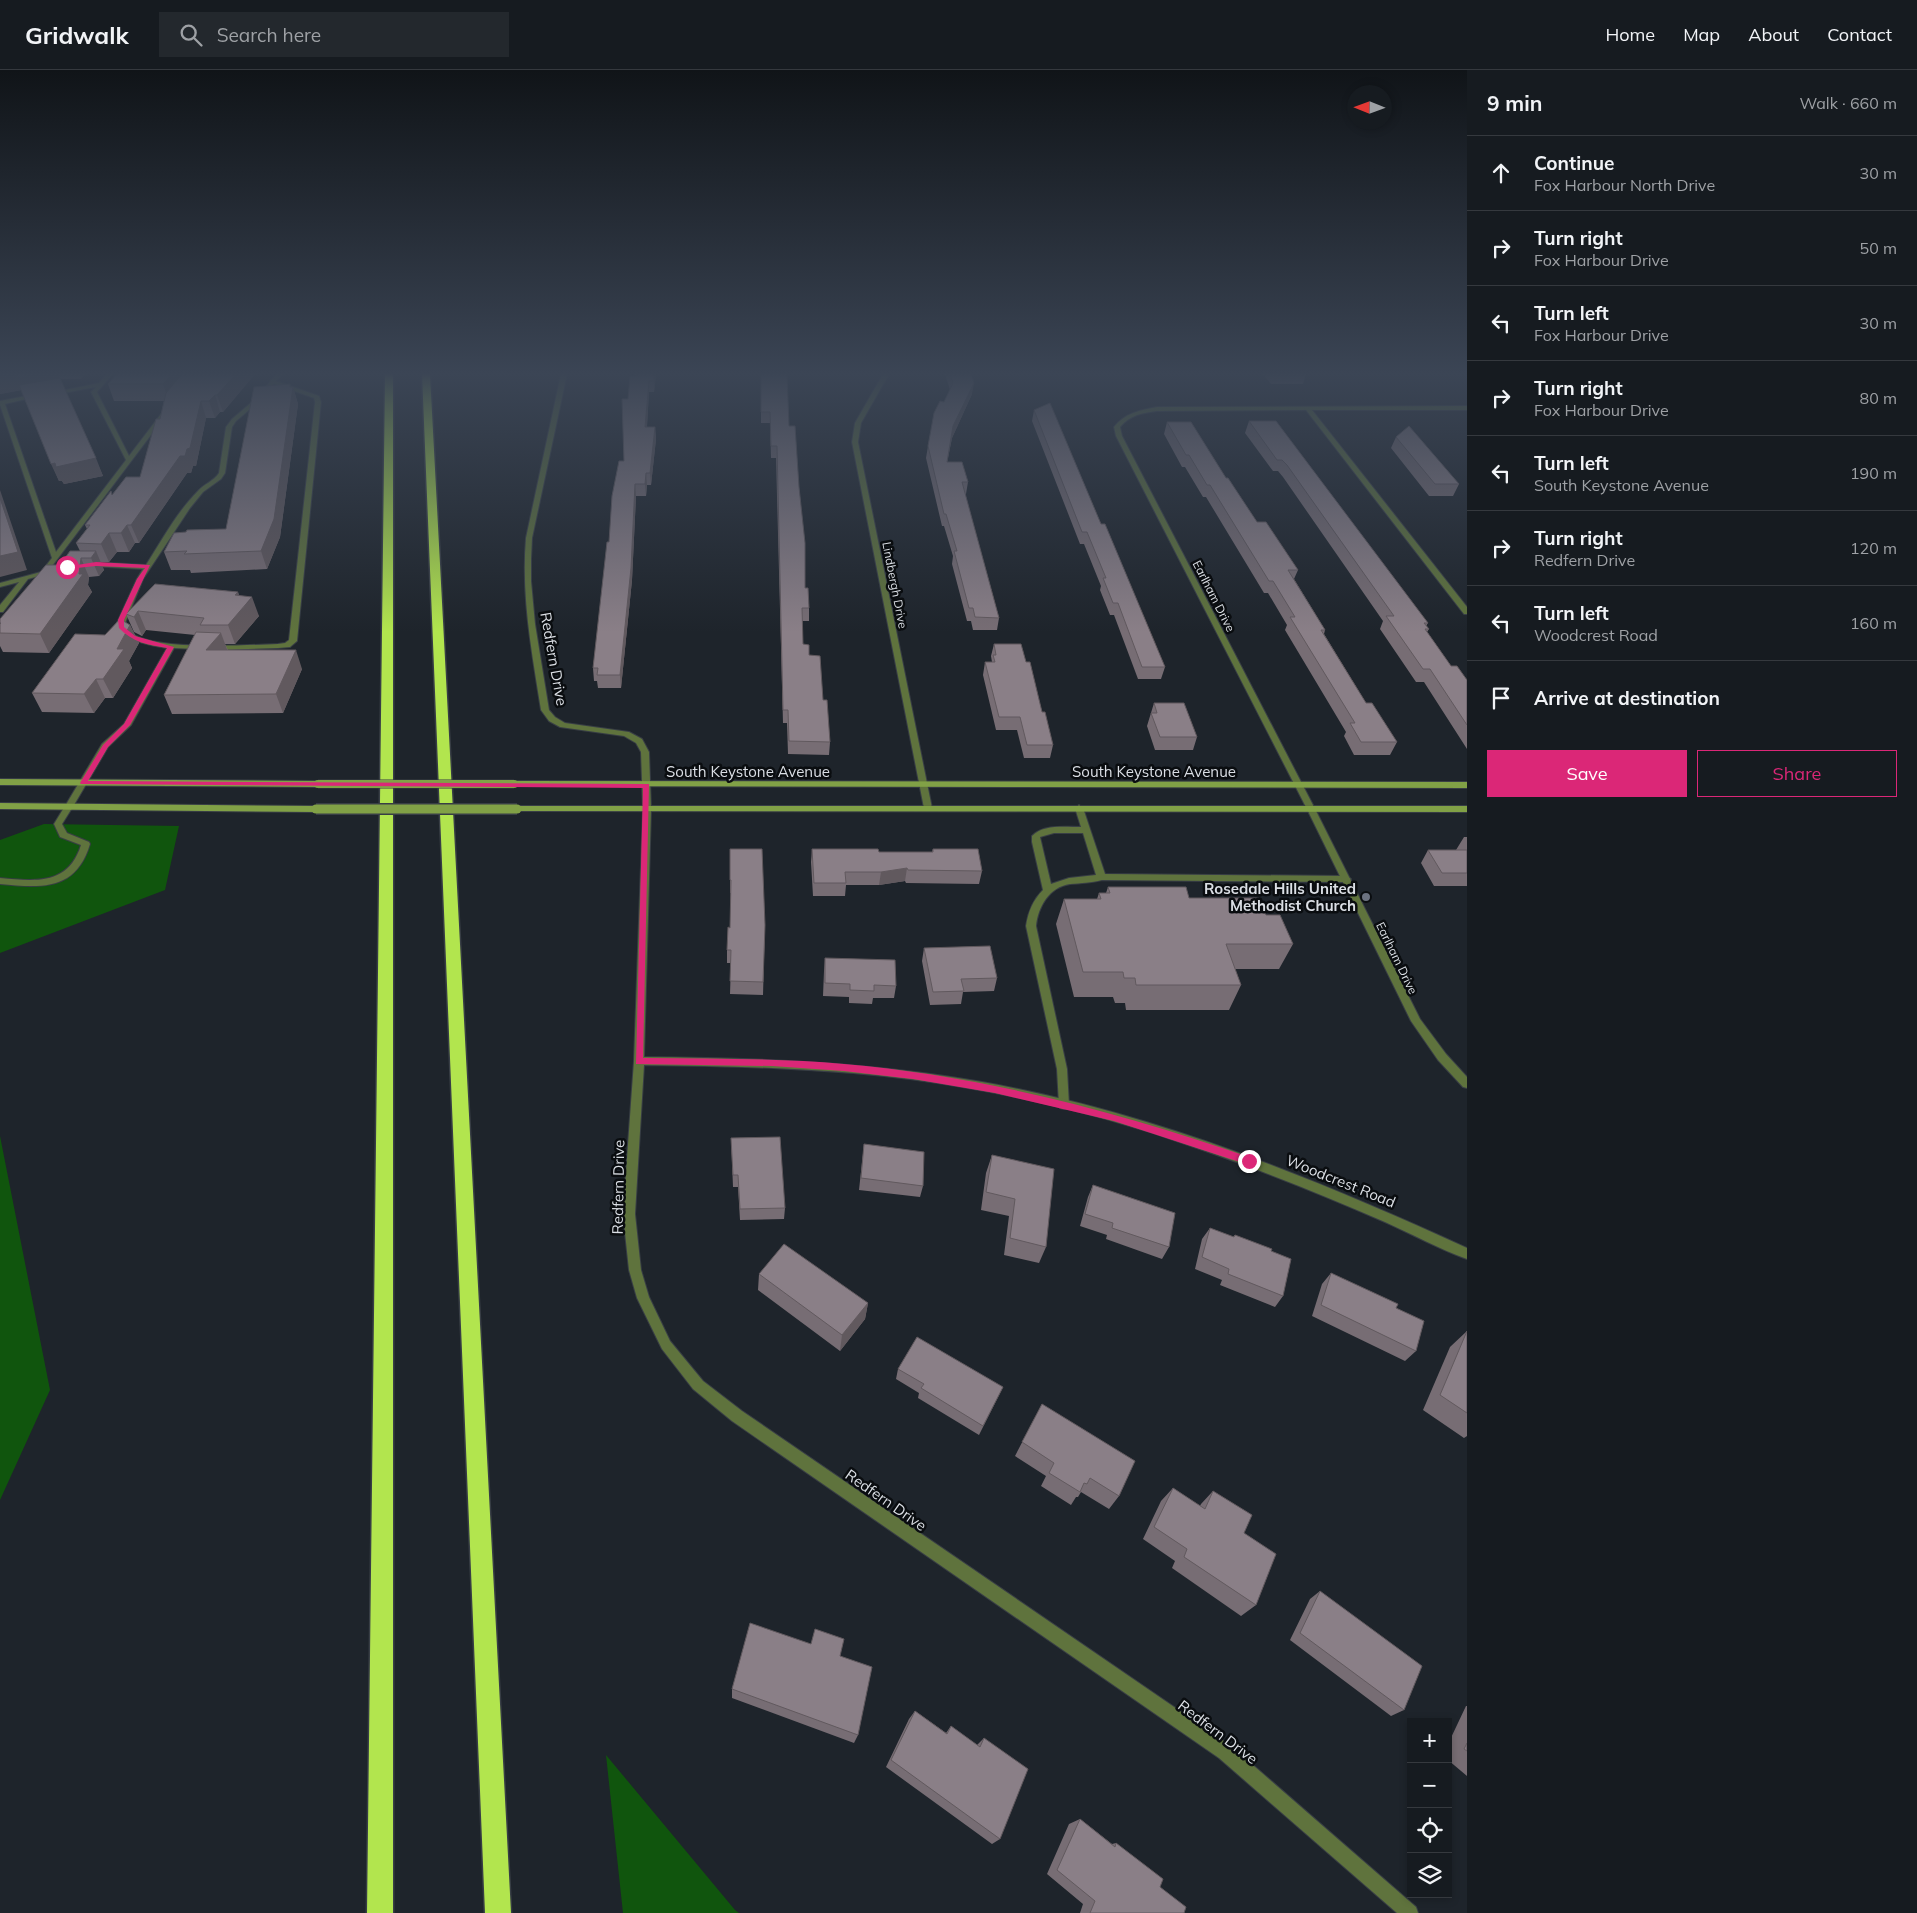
<!DOCTYPE html>
<html lang="en">
<head>
<meta charset="utf-8">
<style>
	:root { --surface:#161b20; --page:#23282d; --text:#f1f3f6; --muted:#9ea1a5; --line:#35393e; --accent:#db2777 }
	body { margin:0; font-family:Mulish,sans-serif; background:var(--page); color:var(--text) }
	.controls { position:absolute; right:15px; bottom:15px; display:grid; overflow:hidden; border-radius:0px; box-shadow:0 2px 8px #0003 }
	.controls button { width:45px; height:45px; display:grid; place-items:center; padding:0; border:0; border-bottom:1px solid var(--line); background:var(--surface); color:var(--text); font:25px sans-serif }
	.compass { position:absolute; left:1347px; top:15px; width:45px; height:45px; border-radius:50%; background:var(--surface); box-shadow:0 2px 8px #0003; rotate:271deg }
	.stop { position:absolute; width:15px; height:15px; margin:-11px; border:4px solid #db2777; border-radius:50%; background:#fff }
	.stop.end { background:#db2777; border-color:#fff; box-shadow:0 1px 5px #0008 }
	.list { margin:0; padding:0; list-style:none }
	h2 { display:flex; justify-content:space-between; align-items:center; height:65px; margin:0; padding:0 20px; font-size:21px }
	h2 small { font-size:16px; font-weight:400; color:var(--muted) }
	.list li { display:grid; grid-template-columns:32px 1fr auto; gap:15px; align-items:center; box-sizing:border-box; height:75px; padding:0 20px; border-top:1px solid var(--line) }
	.list b { display:block; font-size:19px; white-space:nowrap }
	.list p { margin:0; font-size:16px; white-space:nowrap; color:var(--muted) }
	.list em { font-size:16px; font-style:normal; color:var(--muted) }
	.actions { display:flex; gap:10px; padding:15px 20px }
	.actions a { flex:1; padding:11px 0; border:1px solid var(--accent); border-radius:0px; text-align:center; font-size:18px; color:var(--accent) }
	.actions .main { background:var(--accent); color:#fff }
	.icon { flex:none; width:28px; height:28px; fill:none; stroke:currentColor; stroke-width:2; stroke-linecap:round; stroke-linejoin:round }
	.map { position:relative; flex:none; width:1467px; height:1843px; overflow:hidden }
	header { display:flex; align-items:center; gap:30px; box-sizing:border-box; height:70px; padding:0 25px; background:var(--surface); border-bottom:1px solid var(--line) }
	header strong { font-size:24px }
	nav { display:flex; gap:28px; margin-inline-start:auto; font-size:18px }
	.search { width:350px; height:45px; background:var(--page); display:flex; align-items:center; gap:12px; box-sizing:border-box; padding:0 18px; border-radius:0px; color:var(--muted); font-size:19px }
	main { display:flex }
	aside { flex:1; background:var(--surface) }
	.map>svg:first-child { display:block }
	.green { fill:#10550d }
	.lines { fill:none; stroke-linecap:round; stroke-linejoin:round }
	.service-casing { stroke:#383e45; stroke-width:2 }
	.minor-casing { stroke:#383e45; stroke-width:2 }
	.secondary-casing { stroke:#383e45; stroke-width:2 }
	.motorway-casing { stroke:#383e45; stroke-width:3 }
	.service { fill:#5f733d; fill-rule:evenodd }
	.minor { fill:#5f733d; fill-rule:evenodd }
	.secondary { fill:#81a146; fill-rule:evenodd }
	.motorway { fill:#b2e54e; fill-rule:evenodd }
	.secondary-bridge-far1-casing { stroke:#383e45; stroke-width:9; stroke-linecap:butt }
	.secondary-bridge-casing { stroke:#383e45; stroke-width:12; stroke-linecap:butt }
	.secondary-bridge-far1 { stroke:#81a146; stroke-width:8 }
	.secondary-bridge { stroke:#81a146; stroke-width:9 }
	.wall { fill:#776d74 }
	.shaded-wall { fill:#61595e }
	.building { fill:#8a7f87; stroke:#61595e }
	.route { fill:#db2777 }
	.worship-dot { fill:#6b7280; stroke:#0a0d10; stroke-width:2 }
	.labels { text-anchor:middle; dominant-baseline:central; stroke-width:5; stroke-linejoin:round; paint-order:stroke }
	.far-street-label { font-size:12px; fill:#dbdfe5; stroke:#0a0d10 }
	.street-label { font-size:15px; fill:#dbdfe5; stroke:#0a0d10 }
	.poi-label { font-size:15px; font-weight:bold; fill:#dbdfe5; stroke:#0a0d10; text-anchor:end }
</style>
</head>
<body>
<header>
<strong>Gridwalk</strong>
<div class="search"><svg class="icon" aria-label="search" viewBox="0 0 24 24"><circle cx="10" cy="10" r="6"/><path d="M15 15l6 6"/></svg>Search here</div>
<nav><a>Home</a><a>Map</a><a>About</a><a>Contact</a></nav>
</header>
<main>
<div class="map">
<svg width="1467" height="1843" viewBox="0 0 1467 1843">
	<rect width="100%" height="100%" fill="#1e242b"/>
	<path class="green" d="M44,754L179,756L165,820L0,883V770Z
		M0,1066L50,1320L0,1430Z
		M606,1685L735,1840L739,1843H623Z"/>
	<g class="lines">
		<defs>
			<path id="service" d="M68,735L72,738L62,754L67,763L89,772L90,774C76,821 42,818 0,814V808C35,811 68,816 81,775L60,767L54,754L65,736Z
				M1079,735L1083,738L1105,804L1346,806L1351,809L1346,812L1102,810C1091,813 1081,813 1070,814C1049,817 1038,837 1036,856L1067,999L1069,1035L1068,1038L1064,1039L1060,1038L1059,1035L1057,999L1026,856C1028,842 1033,830 1043,820L1032,772V766C1043,754 1065,757 1081,757L1075,738ZM1054,763H1083L1096,805L1069,808L1051,814L1040,767Z"/>
			<path id="minor" d="M107,304H113L97,322L129,386L161,344L166,345L49,500L51,502L50,503L28,509L3,542H0V535L19,512L0,517V513L41,502L52,488L0,335V331L36,324L39,326L5,334L56,482L126,390L91,322L96,317L53,325L50,323L99,313Z
				M276,304H282L276,311L319,326L321,332L297,571L290,577L278,578L217,580L174,578L131,655L108,677L71,740H65L64,738L102,674L124,654L167,578C144,574 131,573 117,553L137,509L143,499L90,496L87,494L90,492L146,495C162,470 177,442 198,421C204,414 214,411 219,403L226,357L232,349L259,326ZM274,314L314,328L315,332L289,570L285,573L278,574C246,575 156,581 131,563C129,560 127,556 125,553L143,509L190,438L203,422L221,409L225,403L232,357L236,351L263,328Z
				M561,304H567L532,468L531,489V511L535,554L549,640L555,647L565,653L629,662L642,669L649,682L651,739L644,987C757,988 870,992 982,1012C1151,1042 1312,1107 1467,1178V1189C1439,1179 1412,1164 1385,1152C1323,1125 1261,1100 1197,1078C1105,1045 1007,1022 910,1009C822,998 733,996 644,995L635,1144L641,1200L649,1227L670,1271L703,1311L742,1341L1231,1676L1416,1837L1418,1843H1397L1219,1688L732,1351L693,1319L662,1279L637,1228L629,1200L623,1144L634,991L643,739L641,682L636,673L624,666L560,657L549,651L541,640C532,583 521,526 526,468Z
				M883,304H889L861,353L858,372L932,738L928,741L924,738L852,372L855,353Z
				M1467,336V340H1312L1467,537V544H1464L1306,340L1157,341C1142,343 1130,345 1120,357L1122,366L1315,739L1420,949L1446,984L1467,1007V1018L1463,1017L1438,990L1411,951L1307,739L1116,366L1114,357C1125,343 1140,340 1157,337Z"/>
			<path id="secondary" d="M0,709L318,711L322,714L318,717L0,715Z
				M514,711L1467,712V718L511,716V712Z
				M0,733L316,736L320,739L316,742L0,739Z
				M517,736H1467V742L514,741L513,739L514,737Z"/>
			<path id="motorway" d="M385,304H393V1843H367Z
				M422,304H430L511,1843H485Z"/>
		</defs>
		<use href="#service" class="service-casing"/>
		<use href="#minor" class="minor-casing"/>
		<use href="#secondary" class="secondary-casing"/>
		<use href="#motorway" class="motorway-casing"/>
		<use href="#service" class="service"/>
		<use href="#minor" class="minor"/>
		<use href="#secondary" class="secondary"/>
		<use href="#motorway" class="motorway"/>
		<defs>
			<path id="secondary-bridge-far1" d="M318,714H514"/>
			<path id="secondary-bridge" d="M316,739H517"/>
		</defs>
		<use href="#secondary-bridge-far1" class="secondary-bridge-far1-casing"/>
		<use href="#secondary-bridge" class="secondary-bridge-casing"/>
		<use href="#secondary-bridge-far1" class="secondary-bridge-far1"/>
		<use href="#secondary-bridge" class="secondary-bridge"/>
	</g>
	<path class="wall" d="M0,304H85L81,309H60L103,406L64,414L62,411H59L21,320L0,324Z
		M117,304H255L223,342H220L215,348H206L196,396H193L191,403H187L139,473H135L129,482H117L109,492H100L104,500L99,506L89,507L88,515L92,522L49,583L3,582L0,576V549L60,495L80,481L76,473L87,459L85,455L112,425L140,407L160,349L164,331H114L108,314Z
		M635,304H656L654,322H649L647,357H655L656,369L651,415H647L646,426H636L632,510L621,618H598L597,611H594L593,598L609,472L624,391L628,329Z
		M761,304L789,356L805,518L809,538V551H802L803,574L809,585L823,630L830,672L829,685L788,684L787,653H783L776,388H771L770,353H761Z
		M945,304H971L972,324L952,368L947,392L968,412L966,424H965L999,548L997,560H973L971,551H967L952,494L953,486L944,456H942L926,388L928,376L944,332L950,320Z
		M1263,304H1306L1303,314H1271Z
		M291,317H293L298,334L280,467L267,499L191,503L190,500H171L164,482L186,462L226,459Z
		M1034,340L1101,454L1165,597L1161,609H1138L1114,545H1110L1100,520L1101,516L1084,474H1080L1032,351Z
		M1249,351L1428,553L1426,556L1429,559L1427,562L1451,596L1467,610V679L1424,612H1416L1380,559L1383,551L1283,407L1278,401H1273L1245,363Z
		M1167,352L1226,408L1257,452L1298,500L1294,509L1325,560L1324,564L1366,633L1397,672L1390,685H1354L1344,666L1346,662L1285,560L1287,555L1268,523H1264L1206,427H1203L1185,397H1182L1164,364Z
		M1396,367L1459,414L1453,426H1429L1391,378Z
		M155,514L238,522L239,526L259,546L235,574H225L228,580L302,599L283,643L172,644L164,625L195,565L146,560L142,566L134,562L126,544Z
		M130,555L139,573L129,591L132,598L113,628H105L94,643L42,642L32,623L105,565Z
		M994,574L1026,592L1053,675L1050,688H1024L1017,660H996L983,605L985,592H992L991,586Z
		M1154,633L1197,667L1193,680H1155L1147,656Z
		M1464,767H1467V816H1434L1421,793L1428,780H1456Z
		M730,779L765,855L763,925L730,924L731,893H727V880L730,858L731,823H730Z
		M812,779L879,782H932L933,779L982,801L979,814L906,813L905,811L879,815H846L845,826H813L811,792Z
		M1108,817L1189,828L1266,845L1293,874L1279,899H1235L1241,915L1229,940H1126L1125,933H1115L1113,927H1074L1056,854L1064,829H1097L1099,823H1106Z
		M924,878L997,908L994,921L963,922L961,934L930,935L922,891Z
		M825,888L896,916L894,928H873L872,934L849,933V927L823,926L824,901Z
		M731,1068L785,1138L784,1149L740,1150L738,1117H733Z
		M864,1074L923,1116L920,1127L859,1120Z
		M992,1085L1046,1177L1039,1193L1004,1185L1009,1146L981,1140L986,1103Z
		M1093,1115L1169,1177L1162,1189L1106,1169L1107,1165L1080,1156L1088,1127Z
		M1210,1158L1233,1167L1235,1165L1271,1181L1283,1226L1275,1237L1220,1215L1222,1210L1195,1199L1202,1169Z
		M1331,1203L1396,1238L1416,1281L1405,1291L1312,1246L1322,1214Z
		M759,1204L868,1233L865,1249L840,1281L758,1220Z
		M1467,1261V1366L1464,1368L1423,1340L1450,1277Z
		M898,1299L1003,1317L979,1365L918,1328L919,1323L896,1309Z
		M1042,1334L1119,1426L1109,1439L1081,1422L1078,1427H1076L1071,1435L1041,1416L1046,1406L1015,1386Z
		M1173,1418L1200,1436L1201,1434L1213,1421L1244,1463L1256,1535L1241,1546L1172,1498L1175,1491L1143,1469L1161,1431Z
		M1320,1521L1404,1640L1391,1646L1290,1570L1310,1529Z
		M840,1586L858,1665L854,1673L732,1628V1619Z
		M1466,1636H1467V1706L1448,1690V1674Z
		M915,1641L946,1663L951,1656L977,1675L984,1668L1000,1769L992,1774L886,1697L909,1649Z
		M1080,1749L1112,1774L1116,1773L1160,1817L1184,1843H1080L1083,1834L1047,1804L1069,1754Z"/>
	<path class="shaded-wall" d="M12,304H58L63,318L22,320L0,324V306Z
		M79,304H85L81,309Z
		M166,304H182L169,331L163,314Z
		M236,304H255L223,342L217,325Z
		M654,304H656L654,322Z
		M649,311V322L646,369L645,357Z
		M974,313L972,324L952,368L945,403L953,356Z
		M290,314L292,323L293,317L298,334L280,467L267,499L261,481Z
		M215,325L220,342L215,348L209,331Z
		M201,331L206,348L196,396H193L191,403H187L139,473L131,455L180,386Z
		M655,357L656,369L651,415L650,403Z
		M96,388L103,406L64,414L62,411H59L51,394Z
		M646,403L647,415L646,426L645,414Z
		M635,414L636,426L632,510L621,618L620,605Z
		M0,420L27,500L0,507Z
		M127,455L135,473L129,482L121,463Z
		M109,463L117,482L109,492L101,474Z
		M96,481L104,500L99,506L91,488Z
		M81,488L89,507L88,515L92,522L49,583L40,564L79,504Z
		M238,522L243,538L252,527L259,546L235,574L228,555L235,525Z
		M138,541L146,560L142,566L134,547Z
		M130,555L139,573L129,591L132,598L113,628L103,609L117,579Z
		M221,563L228,582L206,580Z
		M296,580L302,599L283,643L276,624Z
		M96,609L105,628L94,643L84,624Z
		M907,798L905,811L879,815L881,802Z
		M868,1233L865,1249L840,1281L842,1265Z"/>
	<path class="building" d="M0,304H12L0,306Z
		M15,304H39L16,308Z
		M117,304H172L163,314H108Z
		M182,304H236L217,325H215L209,331H201L190,378L187,379L185,386H180L131,455H127L121,463H109L101,474L76,473L90,455H85L111,421L112,425L126,407H140L156,349H160L166,323Z
		M635,304H654V311H649L645,357H655L650,403H646L645,414H635L631,498L620,605H597L598,598H593L607,472H609L612,426L619,391H624L622,329H628L630,306H635Z
		M761,304H787L789,356H795L799,417L805,473V518H808L809,538H802L803,574L809,575V585L820,586L823,630H827L830,672L789,671L788,640H783L777,376H771L770,342H761Z
		M950,304H971L974,313L953,356L947,392H962L968,412H962L999,548L975,547L973,538H969L954,481H957L946,444H944L928,376L934,343L940,331L944,332L953,313Z
		M60,308L96,388L56,397L55,393L51,394L19,315Z
		M290,314V317H293L274,449L261,481L184,484L187,481L164,482L174,463L186,462L187,460L226,459L254,317Z
		M1050,333L1101,454H1105L1165,597H1142L1118,533H1113L1103,508H1106L1087,462H1082L1034,340Z
		M1249,351H1276L1428,553H1424L1429,559H1425L1451,596H1457L1467,610V655L1430,599H1423L1386,546H1394L1287,395L1282,390H1277Z
		M1167,352H1191L1226,408H1228L1257,452H1266L1298,500H1288L1325,560H1321L1366,633H1372L1397,672H1361L1350,653H1355L1290,547H1295L1273,511H1269L1210,415H1207L1189,385H1186Z
		M1409,356L1459,414H1435L1396,367Z
		M0,428L18,482L0,486Z
		M70,481H96L91,488H81L79,504H83L40,564L0,563V554L1,553H0V549L46,495H60Z
		M155,514L238,522L235,525L252,527L228,555H200L204,548L138,541L134,547L126,544Z
		M120,549L130,555L117,579H124L103,609H96L84,624L32,623L75,564L105,565Z
		M196,562L221,563L206,580H296L276,624L164,625Z
		M994,574H1021L1026,592H1030L1042,642H1045L1053,675H1027L1020,647H999L985,592H995L993,585H996Z
		M1154,633H1184L1197,667H1160L1151,643H1157Z
		M730,779H762L765,855L763,912L730,911L731,880H727L728,857L730,858L731,810H730Z
		M812,779H878L879,782H933V779H978L982,801L908,800L907,798L881,802H845L846,813H814Z
		M1428,780H1467V803H1442Z
		M1108,817H1186L1189,828H1259L1266,845H1280L1293,874H1226L1241,915H1136L1135,908H1124L1123,902H1083L1064,829H1101L1099,823H1110Z
		M990,876L997,908L961,909L964,921L933,922L924,878Z
		M825,888L895,890L896,916L874,915V921L850,920V914L825,913Z
		M780,1067L785,1138L740,1139L738,1105H733L731,1068Z
		M864,1074L924,1082L923,1116L861,1108Z
		M992,1085L1054,1099L1046,1177L1010,1168L1015,1129L986,1122Z
		M1093,1115L1175,1143L1169,1177L1112,1158L1113,1153L1085,1144Z
		M1210,1158L1234,1167L1235,1165L1272,1179L1271,1181L1291,1189L1283,1226L1228,1204L1229,1199L1202,1187Z
		M784,1174L868,1233L842,1265L759,1204Z
		M1331,1203L1398,1234L1396,1238L1424,1251L1416,1281L1321,1235Z
		M1467,1261V1343L1440,1325Z
		M917,1267L1003,1317L983,1356L921,1318L924,1314L898,1299Z
		M1042,1334L1135,1391L1119,1426L1090,1408L1087,1414L1084,1413L1080,1422L1049,1403L1054,1393L1022,1372Z
		M1173,1418L1205,1439L1213,1421L1252,1445L1244,1463L1276,1484L1256,1535L1184,1487L1187,1479L1154,1457Z
		M1320,1521L1422,1596L1404,1640L1300,1563Z
		M750,1553L811,1574L815,1559L844,1569L840,1586L872,1597L858,1665L732,1619Z
		M915,1641L947,1664L951,1656L980,1677L984,1668L1028,1699L1000,1769L891,1690Z
		M1467,1673V1681L1464,1679Z
		M1080,1749L1115,1777L1116,1773L1163,1809L1160,1817L1186,1837L1184,1843H1090L1095,1831L1057,1800Z"/>
	<linearGradient id="sky" x2="0" y2="1"><stop stop-color="#101418"/><stop offset="0.54" stop-color="#3b4555"/><stop offset="1" stop-color="#3b4555" stop-opacity="0"/></linearGradient>
	<rect width="1467" height="562" fill="url(#sky)"/>
	<path class="route" d="M96,492L150,495L124,550V557L135,566L174,577L130,655L108,677L88,711L649,714L643,988C710,989 777,988 844,994C983,1006 1120,1042 1252,1088V1094L1249,1095L1114,1051L995,1023L913,1009L844,1001L772,996L636,994L643,718L81,714L80,713L103,675L124,654L167,578C148,575 132,572 119,558L118,550L137,509L145,498L96,496L67,499L64,497Z"/>
	<circle class="worship-dot" cx="1366" cy="827" r="5"/>
	<g class="labels">
		<g class="far-street-label">
			<text transform="translate(895 515) rotate(79)">Lindbergh Drive</text>
			<text transform="translate(1214 526) rotate(63)">Earlham Drive</text>
			<text transform="translate(1397 888) rotate(64)">Earlham Drive</text>
		</g>
		<g class="street-label">
			<text transform="translate(554 589) rotate(80)">Redfern Drive</text>
			<text x="748" y="701">South Keystone Avenue</text>
			<text x="1154" y="701">South Keystone Avenue</text>
			<text transform="translate(1341 1111) rotate(22)">Woodcrest Road</text>
			<text transform="translate(618 1117) rotate(-89)">Redfern Drive</text>
			<text transform="translate(886 1430) rotate(35)">Redfern Drive</text>
			<text transform="translate(1218 1662) rotate(37)">Redfern Drive</text>
		</g>
		<g class="poi-label">
			<text x="1356" y="818">Rosedale Hills United<tspan x="1356" dy="17">Methodist Church</tspan></text>
		</g>
	</g>
</svg>
<div class="controls">
<button>+</button>
<button>−</button>
<button><svg class="icon" aria-label="locate" viewBox="0 0 24 24"><circle cx="12" cy="12" r="6"/><path d="M12 2v4M12 18v4M2 12h4M18 12h4"/></svg></button>
<button><svg class="icon" aria-label="layers" viewBox="0 0 24 24"><path d="M12 4l9 5-9 5-9-5zM3 14l9 5 9-5"/></svg></button>
</div>
<svg class="compass" viewBox="-18 -18 36 36"><path d="M0-13l5 13h-10z" fill="#e53935"/><path d="M0 13l5-13h-10z" fill="#9ea1a5"/></svg>
<div class="stop" style="left:67px;top:497px"></div>
<div class="stop end" style="left:1249px;top:1091px"></div>
</div>
<aside>
<h2>9 min<small>Walk · 660 m</small></h2>
<ul class="list">
<li><svg class="icon" aria-label="ahead" viewBox="0 0 24 24"><path d="M12 20V5M6 11l6-6 6 6"/></svg><div><b>Continue</b><p>Fox Harbour North Drive</p></div><em>30 m</em></li>
<li><svg class="icon" aria-label="right" viewBox="0 0 24 24"><path d="M7 20v-9h11M14 6l5 5-5 5"/></svg><div><b>Turn right</b><p>Fox Harbour Drive</p></div><em>50 m</em></li>
<li><svg class="icon" aria-label="left" viewBox="0 0 24 24"><path d="M17 20v-9H6M10 6l-5 5 5 5"/></svg><div><b>Turn left</b><p>Fox Harbour Drive</p></div><em>30 m</em></li>
<li><svg class="icon" aria-label="right" viewBox="0 0 24 24"><path d="M7 20v-9h11M14 6l5 5-5 5"/></svg><div><b>Turn right</b><p>Fox Harbour Drive</p></div><em>80 m</em></li>
<li><svg class="icon" aria-label="left" viewBox="0 0 24 24"><path d="M17 20v-9H6M10 6l-5 5 5 5"/></svg><div><b>Turn left</b><p>South Keystone Avenue</p></div><em>190 m</em></li>
<li><svg class="icon" aria-label="right" viewBox="0 0 24 24"><path d="M7 20v-9h11M14 6l5 5-5 5"/></svg><div><b>Turn right</b><p>Redfern Drive</p></div><em>120 m</em></li>
<li><svg class="icon" aria-label="left" viewBox="0 0 24 24"><path d="M17 20v-9H6M10 6l-5 5 5 5"/></svg><div><b>Turn left</b><p>Woodcrest Road</p></div><em>160 m</em></li>
<li><svg class="icon" aria-label="arrive" viewBox="0 0 24 24"><path d="M6 21V4h12l-3 4 3 4H6"/></svg><div><b>Arrive at destination</b></div></li>
</ul>
<div class="actions"><a class="main">Save</a><a>Share</a></div>
</aside>
</main>
</body>
</html>
